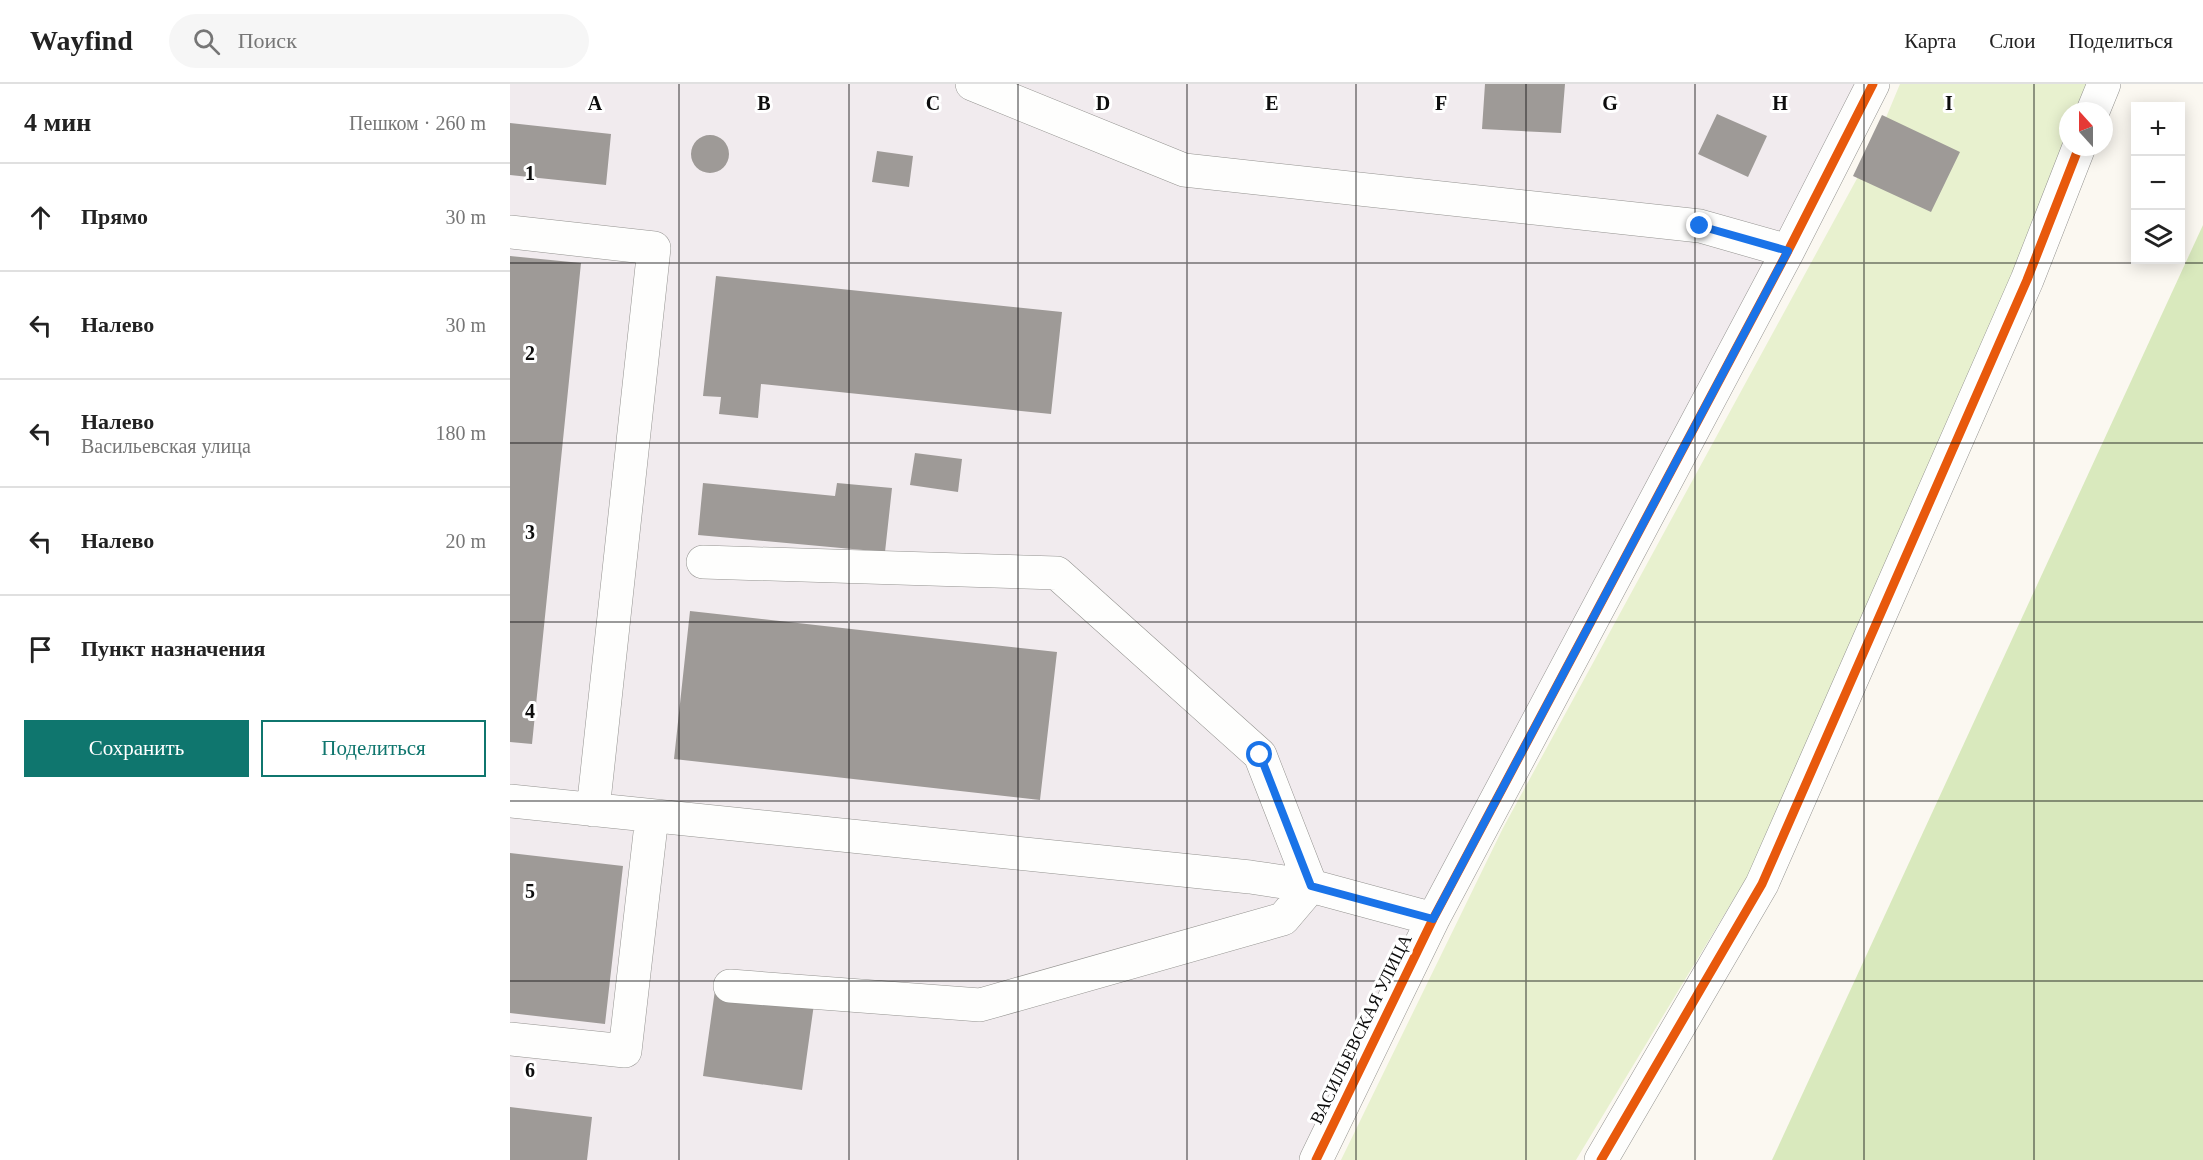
<!DOCTYPE html>
<html lang="ru">
<head>
<meta charset="utf-8">
<style>
	:root { --surface:#fff; --page:#f6f6f6; --text:#222; --muted:#767676; --line:#e0e0e0; --accent:#0f766e }
	body { margin:0; font-family:"Times New Roman",serif; background:var(--page); color:var(--text) }
	.controls { position:absolute; right:18px; top:18px; display:grid; overflow:hidden; border-radius:0px; box-shadow:0 3px 15px #0003 }
	.controls button { width:54px; height:54px; display:grid; place-items:center; padding:0; border:0; border-bottom:2px solid var(--line); background:var(--surface); color:var(--text); font:30px sans-serif }
	.compass { position:absolute; left:1549px; top:18px; width:54px; height:54px; border-radius:50%; background:var(--surface); box-shadow:0 3px 15px #0003; rotate:339deg }
	.stop { position:absolute; width:18px; height:18px; margin:-14px; border:4px solid #1a73e8; border-radius:50%; background:#fff }
	.stop.end { background:#1a73e8; border-color:#fff; box-shadow:0 2px 6px #0008 }
	.list { margin:0; padding:0; list-style:none }
	h2 { display:flex; justify-content:space-between; align-items:center; height:78px; margin:0; padding:0 24px; font-size:26px }
	h2 small { font-size:20px; font-weight:400; color:var(--muted) }
	.list li { display:grid; grid-template-columns:39px 1fr auto; gap:18px; align-items:center; box-sizing:border-box; height:108px; padding:0 24px; border-top:2px solid var(--line) }
	.list b { display:block; font-size:22px; white-space:nowrap }
	.list p { margin:0; font-size:20px; white-space:nowrap; color:var(--muted) }
	.list em { font-size:20px; font-style:normal; color:var(--muted) }
	.actions { display:flex; gap:12px; padding:18px 24px }
	.actions a { flex:1; padding:14px 0; border:2px solid var(--accent); border-radius:0px; text-align:center; font-size:21px; color:var(--accent) }
	.actions .main { background:var(--accent); color:#fff }
	.icon { flex:none; width:33px; height:33px; fill:none; stroke:currentColor; stroke-width:2; stroke-linecap:round; stroke-linejoin:round }
	.map { position:relative; flex:none; width:1693px; height:1076px; overflow:hidden }
	header { display:flex; align-items:center; gap:36px; box-sizing:border-box; height:84px; padding:0 30px; background:var(--surface); border-bottom:2px solid var(--line) }
	header strong { font-size:28px }
	nav { display:flex; gap:33px; margin-inline-start:auto; font-size:21px }
	.search { width:420px; height:54px; background:var(--page); display:flex; align-items:center; gap:15px; box-sizing:border-box; padding:0 21px; border-radius:33px; color:var(--muted); font-size:22px }
	main { display:flex }
	aside { flex:1; background:var(--surface) }
	.map>svg:first-child { display:block }
	.industrial { fill:#f1ebee }
	.green { fill:#e8f1cf }
	.forest { fill:#d9e9bd }
	.building { fill:#9e9a97 }
	.lines { fill:none; stroke-linecap:round; stroke-linejoin:round }
	.minor-casing { stroke:#949390; stroke-width:34 }
	.minor { stroke:#fefefd; stroke-width:33 }
	.cycleway-casing { stroke:#fff; stroke-width:13 }
	.cycleway { stroke:#e8590c; stroke-width:9 }
	.route { stroke:#1a73e8; stroke-width:8 }
	.grid { fill:none; stroke:#0d0d0d; stroke-width:1.5; stroke-opacity:0.55 }
	.labels { text-anchor:middle; dominant-baseline:central; stroke-width:6; stroke-linejoin:round; paint-order:stroke }
	.street-label { font-size:18px; fill:#0d0d0d; stroke:#fff }
	.grid-label { font-size:20px; text-anchor:middle; font-weight:bold; fill:#0d0d0d; stroke:#fff; stroke-width:6; stroke-linejoin:round; paint-order:stroke }
</style>
</head>
<body>
<header>
<strong>Wayfind</strong>
<div class="search"><svg class="icon" aria-label="search" viewBox="0 0 24 24"><circle cx="10" cy="10" r="6"/><path d="M15 15l6 6"/></svg>Поиск</div>
<nav><a>Карта</a><a>Слои</a><a>Поделиться</a></nav>
</header>
<main>
<aside>
<h2>4 мин<small>Пешком · 260 m</small></h2>
<ul class="list">
<li><svg class="icon" aria-label="ahead" viewBox="0 0 24 24"><path d="M12 20V5M6 11l6-6 6 6"/></svg><div><b>Прямо</b></div><em>30 m</em></li>
<li><svg class="icon" aria-label="left" viewBox="0 0 24 24"><path d="M17 20v-9H6M10 6l-5 5 5 5"/></svg><div><b>Налево</b></div><em>30 m</em></li>
<li><svg class="icon" aria-label="left" viewBox="0 0 24 24"><path d="M17 20v-9H6M10 6l-5 5 5 5"/></svg><div><b>Налево</b><p>Васильевская улица</p></div><em>180 m</em></li>
<li><svg class="icon" aria-label="left" viewBox="0 0 24 24"><path d="M17 20v-9H6M10 6l-5 5 5 5"/></svg><div><b>Налево</b></div><em>20 m</em></li>
<li><svg class="icon" aria-label="arrive" viewBox="0 0 24 24"><path d="M6 21V4h12l-3 4 3 4H6"/></svg><div><b>Пункт назначения</b></div></li>
</ul>
<div class="actions"><a class="main">Сохранить</a><a>Поделиться</a></div>
</aside>
<div class="map">
<svg width="1693" height="1076" viewBox="0 0 1693 1076">
	<rect width="100%" height="100%" fill="#fbf8f1"/>
	<path class="industrial" d="M0,0H1352L800,1076H0Z"/>
	<path class="green" d="M1390,0H1595L1585,27H1558V63L1516,207L1237,793L1066,1076H831L993,744L1362,67Z"/>
	<path class="forest" d="M1693,141V1076H1262Z"/>
	<path class="building" d="M975,0H1055L1051,49L972,45Z
		M1207,30L1257,52L1238,93L1188,70Z
		M1372,31L1450,68L1421,128L1343,92Z
		M0,39L101,50L96,101L0,91Z
		M181 70a19 19 0 1 1 38 0a19 19 0 1 1-38 0Z
		M367,67L403,72L399,103L362,98Z
		M0,172L71,179L22,660L0,658Z
		M206,192L552,228L541,330L251,300L248,334L209,330L211,313L193,312Z
		M405,369L452,375L448,408L400,401Z
		M193,399L325,412L327,399L382,404L375,468L188,451Z
		M180,527L547,568L530,716L164,675Z
		M0,769L113,782L95,940L0,929Z
		M205,906L304,920L292,1006L193,992Z
		M0,1023L82,1033L77,1076H0Z"/>
	<g class="lines">
		<defs>
			<path id="minor" d="M462,0L674,86L1190,142L1278,167
				M1583,27L1594,0
				M0,148L144,164L83,726
				M193,478L547,489L750,671L801,802L773,835L470,921L220,902
				M0,717L740,793L801,802L923,835
				M0,955L115,967L142,732
				M806,1076L923,835L1278,167L1363,0
				M1091,1076L1252,800L1517,196L1569,63"/>
		</defs>
		<use href="#minor" class="minor-casing"/>
		<use href="#minor" class="minor"/>
		<defs>
			<path id="cycleway" d="M806,1076L923,835L1278,167L1363,0
				M1091,1076L1252,800L1517,196L1569,63"/>
		</defs>
		<use href="#cycleway" class="cycleway-casing"/>
		<use href="#cycleway" class="cycleway"/>
	</g>
	<g class="lines">
		<path class="route" d="M750,671L801,802L923,835L1278,167L1190,142"/>
	</g>
	<path class="grid" d="M169,0V1076M339,0V1076M508,0V1076M677,0V1076M846,0V1076M1016,0V1076M1185,0V1076M1354,0V1076M1524,0V1076M0,179H1693M0,359H1693M0,538H1693M0,717H1693M0,897H1693"/>
	<g class="labels">
		<g class="street-label">
			<text transform="translate(851 945) rotate(-64)">ВАСИЛЬЕВСКАЯ УЛИЦА</text>
		</g>
	</g>
	<g class="grid-label">
		<text x="85" y="26">A</text>
		<text x="254" y="26">B</text>
		<text x="423" y="26">C</text>
		<text x="593" y="26">D</text>
		<text x="762" y="26">E</text>
		<text x="931" y="26">F</text>
		<text x="1100" y="26">G</text>
		<text x="1270" y="26">H</text>
		<text x="1439" y="26">I</text>
		<text x="20" y="96">1</text>
		<text x="20" y="276">2</text>
		<text x="20" y="455">3</text>
		<text x="20" y="634">4</text>
		<text x="20" y="814">5</text>
		<text x="20" y="993">6</text>
	</g>
</svg>
<div class="controls">
<button>+</button>
<button>−</button>
<button><svg class="icon" aria-label="layers" viewBox="0 0 24 24"><path d="M12 4l9 5-9 5-9-5zM3 14l9 5 9-5"/></svg></button>
</div>
<svg class="compass" viewBox="-18 -18 36 36"><path d="M0-13l5 13h-10z" fill="#e53935"/><path d="M0 13l5-13h-10z" fill="#767676"/></svg>
<div class="stop" style="left:750px;top:671px"></div>
<div class="stop end" style="left:1190px;top:142px"></div>
</div>
</main>
</body>
</html>
